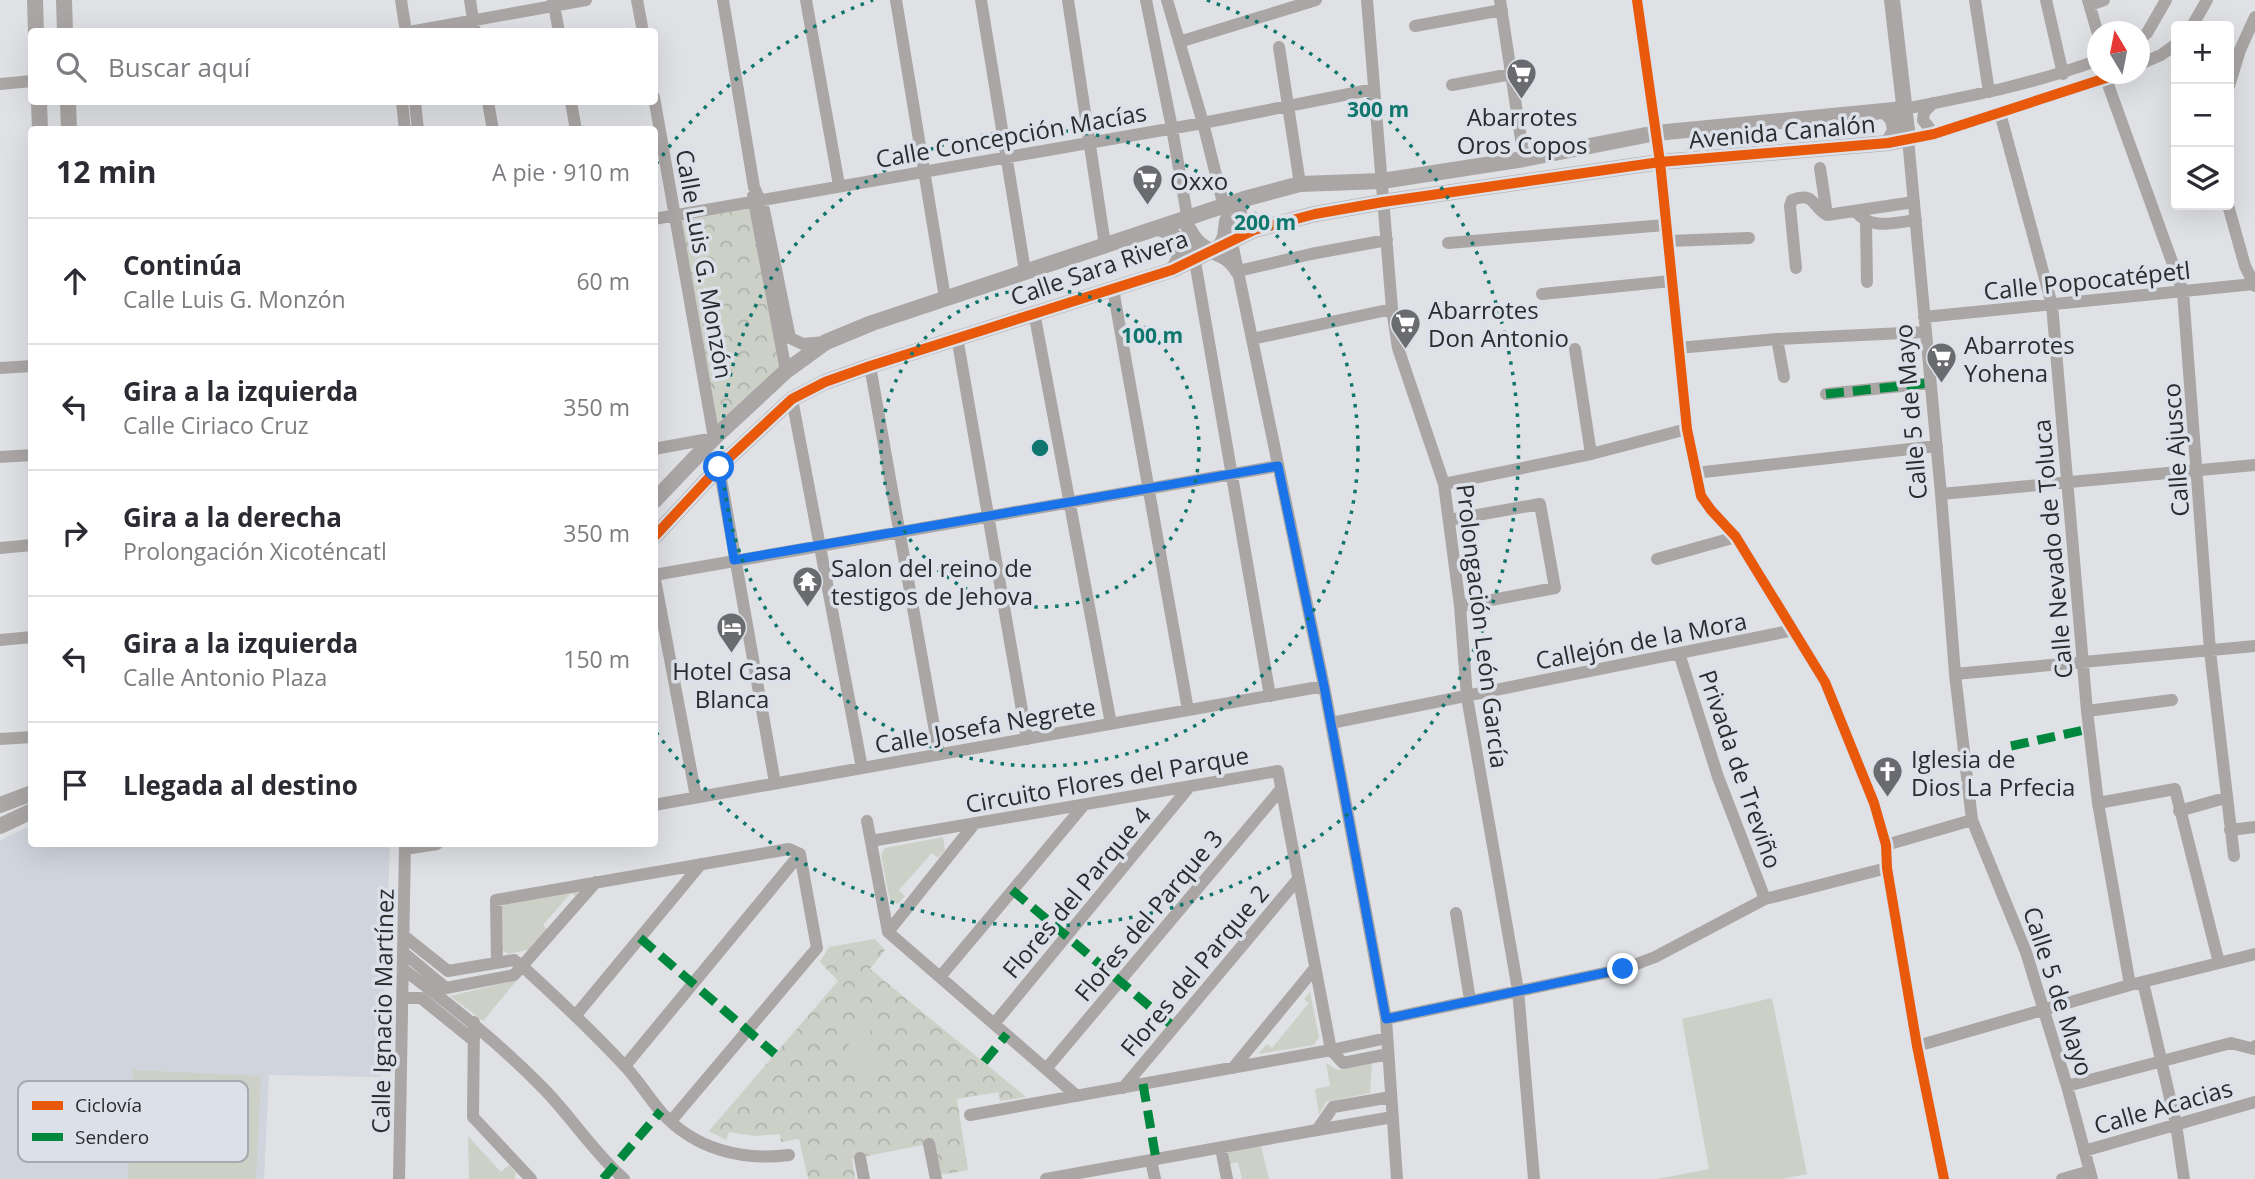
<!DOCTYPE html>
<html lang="es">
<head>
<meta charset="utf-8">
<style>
	:root { --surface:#fff; --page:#f2f2f3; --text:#2b2b33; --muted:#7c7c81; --line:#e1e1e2 }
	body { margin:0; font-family:"Open Sans",sans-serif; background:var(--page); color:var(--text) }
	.controls { position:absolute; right:21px; top:21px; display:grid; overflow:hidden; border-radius:7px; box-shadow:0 7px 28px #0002 }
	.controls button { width:63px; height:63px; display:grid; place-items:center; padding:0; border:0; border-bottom:2px solid var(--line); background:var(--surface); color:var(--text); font:35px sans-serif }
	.compass { position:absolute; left:2087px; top:21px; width:63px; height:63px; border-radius:50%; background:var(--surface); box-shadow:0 7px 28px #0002; rotate:350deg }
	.stop { position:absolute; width:21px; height:21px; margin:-16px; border:5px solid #1a73e8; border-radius:50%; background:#fff }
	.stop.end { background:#1a73e8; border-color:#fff; box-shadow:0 2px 7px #0008 }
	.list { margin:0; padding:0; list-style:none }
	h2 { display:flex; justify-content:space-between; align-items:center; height:91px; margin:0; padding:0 28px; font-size:30px }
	h2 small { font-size:23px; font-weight:400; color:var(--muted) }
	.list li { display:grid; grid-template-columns:46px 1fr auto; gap:21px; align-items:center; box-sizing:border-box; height:126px; padding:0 28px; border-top:2px solid var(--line) }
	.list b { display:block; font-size:26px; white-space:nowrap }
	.list p { margin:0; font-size:23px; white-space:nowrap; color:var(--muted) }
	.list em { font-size:23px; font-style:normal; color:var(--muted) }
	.icon { flex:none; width:38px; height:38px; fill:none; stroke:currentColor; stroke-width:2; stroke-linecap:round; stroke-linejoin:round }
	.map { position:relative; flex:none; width:2255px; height:1179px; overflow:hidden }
	.search { position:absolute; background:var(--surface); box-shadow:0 7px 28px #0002; left:28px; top:28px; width:630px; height:77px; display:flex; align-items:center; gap:18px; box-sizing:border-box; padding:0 24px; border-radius:7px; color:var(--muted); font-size:26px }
	.panel { position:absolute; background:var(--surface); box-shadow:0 7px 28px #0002; left:28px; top:126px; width:630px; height:721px; border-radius:7px }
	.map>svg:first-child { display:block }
	.built { fill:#cfd4dd }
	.park { fill:url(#park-crowns) }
	.garden { fill:#cdd0c6 }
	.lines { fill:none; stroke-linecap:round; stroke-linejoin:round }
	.minor { stroke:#aaa6a5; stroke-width:12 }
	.tertiary { stroke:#aaa6a5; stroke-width:16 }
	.quiet { stroke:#00873e; stroke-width:9; stroke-dasharray:18 9; stroke-linecap:butt }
	.cycleway-casing { stroke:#dce0e8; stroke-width:15 }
	.cycleway { stroke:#e8590c; stroke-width:10 }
	.route { stroke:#1a73e8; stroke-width:9 }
	.ring { fill:none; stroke:#0f766e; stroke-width:3.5; stroke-dasharray:3.5 7 }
	.labels { text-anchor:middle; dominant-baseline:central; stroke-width:7; stroke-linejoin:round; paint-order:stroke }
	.poi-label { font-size:24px; fill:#2a2c2e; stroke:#dce0e8; text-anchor:start }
	.street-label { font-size:24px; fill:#2a2c2e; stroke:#dce0e8 }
	.key { fill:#dce0e8; stroke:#a7aab0; stroke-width:2 }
	.key-label { font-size:19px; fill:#2a2c2e }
	.centre { fill:#0f766e; stroke:#dce0e8; stroke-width:3.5 }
	.ring-label { font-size:21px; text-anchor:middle; font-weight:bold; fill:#0f766e; stroke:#dce0e8; stroke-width:7; stroke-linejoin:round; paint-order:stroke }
</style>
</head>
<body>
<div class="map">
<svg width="2255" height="1179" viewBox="0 0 2255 1179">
	<defs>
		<pattern id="park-crowns" width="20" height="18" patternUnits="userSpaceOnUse" patternTransform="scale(1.75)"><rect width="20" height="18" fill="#cdd0c6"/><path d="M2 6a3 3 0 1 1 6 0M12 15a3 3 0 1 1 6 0" fill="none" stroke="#b0b3aa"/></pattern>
	</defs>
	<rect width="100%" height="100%" fill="#dfe1e5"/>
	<path class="built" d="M31,826L32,844H390L381,1077L269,1075L264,1179H0V841L8,836Z"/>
	<path class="park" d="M753,201L783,369L716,433L676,216Z
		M875,939L885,950L870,969L1026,1097L1000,1101L998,1092L957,1099L968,1170L939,1175L933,1143L852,1159L855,1179H808L799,1139L781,1142L780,1134L755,1136L729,1132L726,1140L709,1131L838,981L820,962L829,947Z"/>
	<path class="garden" d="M943,837L945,850L938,858L932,853L899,890L905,896L898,904L890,901L881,855L885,848Z
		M578,891L577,897L571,893L543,925L548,930L532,949L508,954L503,950L502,904Z
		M517,980L483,1021L450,996Z
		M1310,992L1319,1037L1314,1045L1258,1054L1267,1044L1272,1048L1309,1003L1304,999Z
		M1772,998L1807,1174L1781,1179H1657L1709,1169L1682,1019Z
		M869,1025L878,1074L855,1079L846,1029Z
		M1326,1063L1338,1070L1372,1063L1370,1093L1326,1102L1319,1115L1315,1089L1330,1086Z
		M133,1070L261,1076L256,1179H128Z
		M468,1136L501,1172L509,1165L516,1173L515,1179H469Z
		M1261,1146L1269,1179H1242L1238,1162L1230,1164L1228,1151Z"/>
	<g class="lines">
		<path class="minor" d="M401,0L406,32
			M470,0L475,32
			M553,0L559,32
			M637,0L643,32
			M723,0L754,187L764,210L790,338L803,344L826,342
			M806,0L839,185
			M896,0L945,298
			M981,0L1025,271
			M1068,0L1105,245
			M1146,0L1172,128L1270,696
			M1167,0L1203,123L1225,211
			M1367,0L1392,309L1398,348L1444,484L1460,606L1467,697L1518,990L1534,1179
			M1500,0L1524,159
			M1637,0L1660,162L1687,429L1701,496L1711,510L1736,537L1825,682L1874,803L1886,845L1887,868L1917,1046L1944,1179
			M1975,0L1989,92
			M2046,0L2063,74
			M2088,0L2098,34
			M2090,5L2104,0
			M1415,26L1502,10
			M2192,26L2207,0
			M409,32L586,0
			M2140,39L2147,33L2166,0
			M1179,42L1316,0
			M1279,47L1300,184
			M2140,64L2161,55L2176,44
			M2106,79L2183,292L2210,651L2234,856
			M0,84L32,81
			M1452,85L1511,74
			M2229,86L2240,50L2255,17
			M654,97L714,438L654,449
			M402,102L405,130
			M415,102L418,130
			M488,102L493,130
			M571,102L576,130
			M1933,103L1924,112L1923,120L1934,134
			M1904,109C1970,96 2035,84 2098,60
			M2000,113L2052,305L2087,711L2098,803L2130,985
			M1820,168L1827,215
			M753,196L786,371
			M2228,205L2245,266L2255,286
			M1856,212C1871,230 1894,223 1916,220
			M654,219L1203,123L1374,89
			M1866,222L1867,282
			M1230,233L1324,686L1386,1019L1397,1179
			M1668,241L1749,238
			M1448,243L1665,225
			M1796,268L1790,206L1792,200C1815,191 1812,207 1827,215L1914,202
			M1238,271L1311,254L1387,240
			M1113,289L1188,710
			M1542,294L1671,281
			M1034,312L1111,724
			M1924,317L2254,284
			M957,337L1027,739
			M1252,339L1392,309
			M1777,339L1784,377
			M1678,348L1777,339L1925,332
			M1575,349L1591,454
			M870,366L939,754
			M0,368L32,366
			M1826,394L1930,383
			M792,399L862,768
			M0,457L32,455
			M719,467L775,783
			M1695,473L1937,446
			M1444,484L1591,454L1687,429
			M1941,494L2255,465
			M1449,520L1540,504L1555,588L1460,606
			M0,548L32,545
			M1657,559L1736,537
			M654,574L696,797
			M654,575L1278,466
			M0,640L32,637
			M1679,653L1718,777L1765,899
			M1955,674L2255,646
			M2087,711L2172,700
			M1331,723L1794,630
			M0,739L32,737
			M2098,803L2175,789L2219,963
			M654,805L1324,686
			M2179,811L2225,798
			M867,821L888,932L1077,1096
			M2230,830L2255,827
			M871,841L1278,771L1331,1050L970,1115
			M1886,845L1972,820
			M405,849L437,844
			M596,882L522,966C556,997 590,1029 622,1063C637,1078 648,1097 662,1113C695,1149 741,1161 789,1155
			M1456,913L1470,1000
			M888,932L975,823
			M404,953L446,988L514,975L522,966L514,960L448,971L404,936
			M497,963L496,900L789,849L800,854L817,948L671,1121
			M403,969C452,1006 499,1043 542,1087C571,1116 593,1152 624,1179
			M940,977L1084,805
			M2143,982L2176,1124L2184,1179
			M403,998H421L473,1040
			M576,1015L701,864
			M1386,1019L1623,969L1655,957L1765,899L1887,868
			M474,1022L473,1117L531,1179
			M994,1024L1190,786
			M1387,1038L1331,1050L1343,1063L1388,1054
			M1917,1046L2130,985L2255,954
			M625,1066L800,854
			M1233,1068L1315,968
			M1046,1069L1281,789
			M2067,1086L2231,1043L2254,1049L2255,1046
			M1123,1088L1298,879
			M1391,1097L1333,1107L1317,1130L1393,1117
			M929,1144L936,1179
			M1221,1148L1227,1179
			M2084,1151L2255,1102
			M860,1158L864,1179
			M1151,1160L1155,1179
			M399,1179L405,844
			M1046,1179L1317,1130
			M2062,1179L2090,1171
			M2092,1179L2067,1086L2026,952L1972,820L1955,674L1941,494L1908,139L1934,134L2118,74"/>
		<path class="tertiary" d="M35,0L36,32
			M64,0L65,32
			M39,102L40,130
			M68,102L69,130
			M1885,111L1893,119L1895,131L1888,143
			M1244,199C1234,213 1239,225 1254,230
			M1159,228C1180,234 1187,254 1172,270
			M1189,230C1204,259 1222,245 1238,271
			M1220,247L1225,237L1227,221
			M654,501L714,438L786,371L826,342L872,323L1244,199L1300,184L1382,181L1524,159L1656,133L1904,109
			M654,537L719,467L792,399L825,382L870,366L1172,270L1254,230L1315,214L1383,202L1660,162L1888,143L1908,139L1892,0
			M0,805L32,793
			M0,826L32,811"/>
		<path class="quiet" d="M1826,394L1930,383
			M2011,746L2089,729
			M1012,890L1174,1027
			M640,938L775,1054
			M984,1062L1007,1034
			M1143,1084L1156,1159
			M603,1179L661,1111"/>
		<defs>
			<path id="cycleway" d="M1637,0L1660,162L1687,429L1701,496L1711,510L1736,537L1825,682L1874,803L1886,845L1887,868L1917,1046L1944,1179
				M654,537L719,467L792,399L825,382L870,366L1172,270L1254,230L1315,214L1383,202L1660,162L1888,143L1934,134L2118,74"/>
		</defs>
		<use href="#cycleway" class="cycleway-casing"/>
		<use href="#cycleway" class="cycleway"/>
	</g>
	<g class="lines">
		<path class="route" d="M719,467L734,560L1278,466L1324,686L1386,1019L1623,969"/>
	</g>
	<g class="ring">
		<circle cx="1040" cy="448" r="159"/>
		<circle cx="1040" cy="448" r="318"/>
		<path d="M656 164A478 478 0 0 1 873 0M1207 0A478 478 0 1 1 656 732"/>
	</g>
	<defs>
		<symbol id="supermarket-pin" viewBox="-11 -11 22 30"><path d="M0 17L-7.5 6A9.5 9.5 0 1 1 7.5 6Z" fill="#696b6e" stroke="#dce0e8"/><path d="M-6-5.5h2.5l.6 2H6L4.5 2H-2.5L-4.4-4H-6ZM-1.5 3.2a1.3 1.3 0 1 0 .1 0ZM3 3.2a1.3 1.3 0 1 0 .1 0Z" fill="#fff"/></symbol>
		<symbol id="temple-pin" viewBox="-11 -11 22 30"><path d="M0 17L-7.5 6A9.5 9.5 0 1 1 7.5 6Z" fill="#696b6e" stroke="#dce0e8"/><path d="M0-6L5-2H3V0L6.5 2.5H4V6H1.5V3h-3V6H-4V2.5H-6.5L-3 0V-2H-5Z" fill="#fff"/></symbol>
		<symbol id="hotel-pin" viewBox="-11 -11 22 30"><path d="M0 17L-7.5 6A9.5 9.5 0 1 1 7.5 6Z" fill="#696b6e" stroke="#dce0e8"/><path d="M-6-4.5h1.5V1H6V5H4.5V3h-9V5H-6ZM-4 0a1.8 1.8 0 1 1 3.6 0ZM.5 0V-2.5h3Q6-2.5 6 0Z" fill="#fff"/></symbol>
		<symbol id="church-pin" viewBox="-11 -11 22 30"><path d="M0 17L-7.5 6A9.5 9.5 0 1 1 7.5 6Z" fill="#696b6e" stroke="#dce0e8"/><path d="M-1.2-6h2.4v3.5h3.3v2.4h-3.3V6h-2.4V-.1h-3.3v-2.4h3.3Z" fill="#fff"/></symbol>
	</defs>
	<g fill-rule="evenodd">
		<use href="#supermarket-pin" x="1504" y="56" width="35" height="47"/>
		<use href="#supermarket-pin" x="1130" y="162" width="35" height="47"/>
		<use href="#supermarket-pin" x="1388" y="306" width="35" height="47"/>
		<use href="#supermarket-pin" x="1924" y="340" width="35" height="47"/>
		<use href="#temple-pin" x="790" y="564" width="35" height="47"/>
		<use href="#hotel-pin" x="714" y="610" width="35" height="47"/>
		<use href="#church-pin" x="1870" y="754" width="35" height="47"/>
	</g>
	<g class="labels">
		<g class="poi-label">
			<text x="1522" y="116" text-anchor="middle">Abarrotes<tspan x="1522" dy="28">Oros Copos</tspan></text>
			<text x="1170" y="180">Oxxo</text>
			<text x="1428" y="309">Abarrotes<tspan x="1428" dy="28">Don Antonio</tspan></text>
			<text x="1964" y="344">Abarrotes<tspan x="1964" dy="28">Yohena</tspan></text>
			<text x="831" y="567">Salon del reino de<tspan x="831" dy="28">testigos de Jehova</tspan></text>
			<text x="732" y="670" text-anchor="middle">Hotel Casa<tspan x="732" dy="28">Blanca</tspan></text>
			<text x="1911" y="758">Iglesia de<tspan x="1911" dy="28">Dios La Prfecia</tspan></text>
		</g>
		<g class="street-label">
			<text transform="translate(1782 131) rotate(-5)">Avenida Canalón</text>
			<text transform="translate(1011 135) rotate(-10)">Calle Concepción Macías</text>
			<text transform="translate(705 264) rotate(80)">Calle Luis G. Monzón</text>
			<text transform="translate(1099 267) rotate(-19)">Calle Sara Rivera</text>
			<text transform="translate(2087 280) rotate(-6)">Calle Popocatépetl</text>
			<text transform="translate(1910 412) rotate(-95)">Calle 5 de Mayo</text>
			<text transform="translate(2175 450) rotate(-94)">Calle Ajusco</text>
			<text transform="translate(2052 549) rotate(-95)">Calle Nevado de Toluca</text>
			<text transform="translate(1483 626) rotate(83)">Prolongación León García</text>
			<text transform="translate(1641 640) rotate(-11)">Callejón de la Mora</text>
			<text transform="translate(985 725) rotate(-10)">Calle Josefa Negrete</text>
			<text transform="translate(1741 769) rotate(71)">Privada de Treviño</text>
			<text transform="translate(1107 779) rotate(-10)">Circuito Flores del Parque</text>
			<text transform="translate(1076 892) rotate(-50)">Flores del Parque 4</text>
			<text transform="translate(1148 915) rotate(-50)">Flores del Parque 3</text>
			<text transform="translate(1194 970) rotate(-50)">Flores del Parque 2</text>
			<text transform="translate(2059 991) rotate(72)">Calle 5 de Mayo</text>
			<text transform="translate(382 1011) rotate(-89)">Calle Ignacio Martínez</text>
			<text transform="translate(2163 1106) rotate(-16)">Calle Acacias</text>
		</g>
	</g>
	<rect x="18" y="1081" width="230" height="81" rx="10" class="key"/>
	<rect x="32" y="1101" width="31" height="9" fill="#e8590c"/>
	<rect x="32" y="1133" width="31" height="8" fill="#00873e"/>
	<g class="key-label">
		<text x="75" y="1112">Ciclovía</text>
		<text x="75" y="1144">Sendero</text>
	</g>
	<circle cx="1040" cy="448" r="10" class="centre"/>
	<g class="ring-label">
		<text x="1378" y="117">300 m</text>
		<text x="1265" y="230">200 m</text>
		<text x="1152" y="343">100 m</text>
	</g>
</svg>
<div class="controls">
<button>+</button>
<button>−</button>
<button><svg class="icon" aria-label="layers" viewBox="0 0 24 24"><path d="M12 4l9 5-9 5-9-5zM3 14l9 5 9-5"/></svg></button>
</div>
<svg class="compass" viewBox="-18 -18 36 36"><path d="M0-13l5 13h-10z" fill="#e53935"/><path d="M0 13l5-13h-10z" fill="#7c7c81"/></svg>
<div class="stop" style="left:719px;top:467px"></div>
<div class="stop end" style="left:1623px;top:969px"></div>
<div class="search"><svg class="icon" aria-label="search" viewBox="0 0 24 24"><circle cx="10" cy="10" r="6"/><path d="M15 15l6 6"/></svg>Buscar aquí</div>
<section class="panel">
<h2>12 min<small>A pie · 910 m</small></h2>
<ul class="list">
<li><svg class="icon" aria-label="ahead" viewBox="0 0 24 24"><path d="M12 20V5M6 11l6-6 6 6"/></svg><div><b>Continúa</b><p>Calle Luis G. Monzón</p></div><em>60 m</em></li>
<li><svg class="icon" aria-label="left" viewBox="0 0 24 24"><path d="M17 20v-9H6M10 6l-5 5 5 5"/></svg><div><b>Gira a la izquierda</b><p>Calle Ciriaco Cruz</p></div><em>350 m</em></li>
<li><svg class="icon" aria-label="right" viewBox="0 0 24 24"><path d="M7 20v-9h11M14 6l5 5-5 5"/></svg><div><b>Gira a la derecha</b><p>Prolongación Xicoténcatl</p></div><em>350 m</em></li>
<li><svg class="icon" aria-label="left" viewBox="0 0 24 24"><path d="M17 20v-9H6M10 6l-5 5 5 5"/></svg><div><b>Gira a la izquierda</b><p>Calle Antonio Plaza</p></div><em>150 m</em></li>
<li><svg class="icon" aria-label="arrive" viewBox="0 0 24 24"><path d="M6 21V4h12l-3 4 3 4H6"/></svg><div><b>Llegada al destino</b></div></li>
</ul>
</section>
</div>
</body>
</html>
